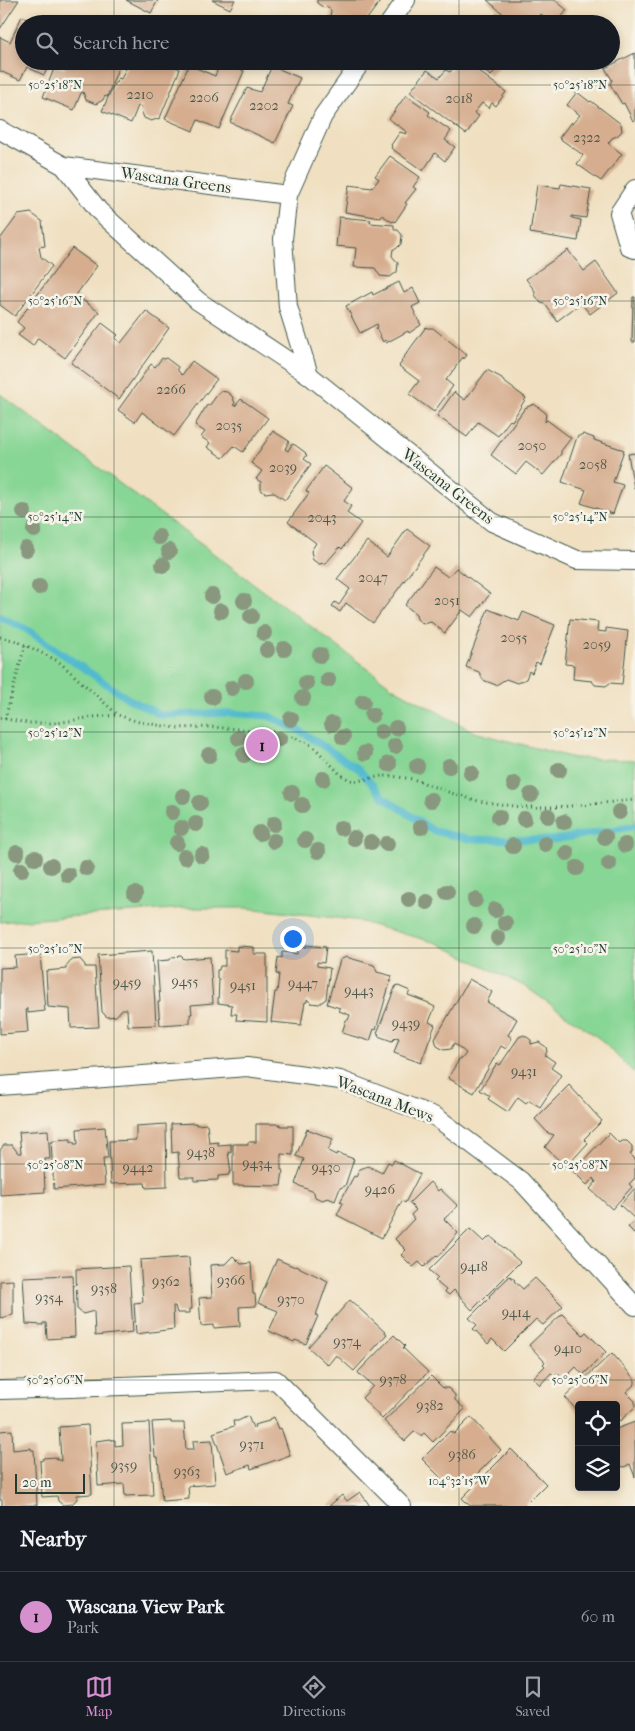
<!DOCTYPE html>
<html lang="en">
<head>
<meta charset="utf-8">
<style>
	:root { --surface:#171b24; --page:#242831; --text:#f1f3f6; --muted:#9ea1a6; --line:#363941; --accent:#d690ce }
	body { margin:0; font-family:"IM FELL French Canon",serif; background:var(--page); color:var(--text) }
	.controls { position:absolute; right:15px; bottom:15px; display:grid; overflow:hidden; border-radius:5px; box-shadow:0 2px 8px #0003 }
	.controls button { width:45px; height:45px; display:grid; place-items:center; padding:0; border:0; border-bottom:1px solid var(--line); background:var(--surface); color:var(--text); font:25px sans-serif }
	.scale { position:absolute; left:15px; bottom:12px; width:70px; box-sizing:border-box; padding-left:5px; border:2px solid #1f3d34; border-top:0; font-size:14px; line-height:18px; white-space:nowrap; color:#1f3d34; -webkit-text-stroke:4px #f7f3e8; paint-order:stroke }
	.you { position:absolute; left:292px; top:938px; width:18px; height:18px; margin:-12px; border:4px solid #fff; border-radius:50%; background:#1a73e8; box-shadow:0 0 0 8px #1a73e833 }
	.badge { display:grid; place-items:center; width:32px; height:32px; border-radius:50%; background:var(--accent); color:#111; font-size:16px; font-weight:700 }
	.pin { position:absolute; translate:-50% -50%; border:2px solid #fff; box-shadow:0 1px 5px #0006 }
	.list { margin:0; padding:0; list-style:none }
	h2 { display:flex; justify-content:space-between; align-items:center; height:65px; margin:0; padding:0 20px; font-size:21px }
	h2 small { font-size:16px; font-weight:400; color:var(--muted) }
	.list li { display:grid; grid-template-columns:32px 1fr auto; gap:15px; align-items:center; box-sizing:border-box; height:90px; padding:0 20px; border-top:1px solid var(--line) }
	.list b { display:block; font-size:19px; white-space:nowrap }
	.list p { margin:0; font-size:16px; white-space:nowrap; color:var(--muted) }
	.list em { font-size:16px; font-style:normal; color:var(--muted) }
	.icon { flex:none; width:28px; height:28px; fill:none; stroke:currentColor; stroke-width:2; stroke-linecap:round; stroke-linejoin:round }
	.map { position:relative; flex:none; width:635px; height:1506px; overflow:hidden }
	.search { position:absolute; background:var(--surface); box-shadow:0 2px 8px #0003; left:15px; right:15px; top:15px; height:55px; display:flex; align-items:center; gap:12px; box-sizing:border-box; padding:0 18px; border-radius:28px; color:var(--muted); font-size:19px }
	.sheet { height:155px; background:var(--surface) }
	nav { display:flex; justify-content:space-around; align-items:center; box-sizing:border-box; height:70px; border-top:1px solid var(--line); background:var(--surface); font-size:14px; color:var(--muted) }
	nav a { display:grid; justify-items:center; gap:2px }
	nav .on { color:var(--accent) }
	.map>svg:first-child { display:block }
	.green { fill:#88d695; stroke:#548a64 }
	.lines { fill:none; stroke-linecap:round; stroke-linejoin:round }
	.stream { stroke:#51bace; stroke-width:7 }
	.building { fill:#d6ad8f }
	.minor-casing { stroke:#3e5549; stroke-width:20 }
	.path { stroke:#3e5549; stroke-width:3; stroke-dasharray:1 4; stroke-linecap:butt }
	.minor { stroke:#fff; stroke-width:18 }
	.tree { fill:#89977e }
	.ticks { fill:none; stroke:#1f3d34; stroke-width:1; stroke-opacity:0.45 }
	.labels { text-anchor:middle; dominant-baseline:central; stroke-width:5; stroke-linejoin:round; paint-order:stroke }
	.number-label { font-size:14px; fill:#4d594b }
	.street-label { font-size:16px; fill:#1f3d34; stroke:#f7f3e8 }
	.ticks-label { font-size:12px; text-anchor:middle; fill:#1f3d34; stroke:#f7f3e8; stroke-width:5; stroke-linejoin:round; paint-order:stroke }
</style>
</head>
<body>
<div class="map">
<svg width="635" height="1506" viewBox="0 0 635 1506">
	<rect width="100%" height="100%" fill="#f7f3e8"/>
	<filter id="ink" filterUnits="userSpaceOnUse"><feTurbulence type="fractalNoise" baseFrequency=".02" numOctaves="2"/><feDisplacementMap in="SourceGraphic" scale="10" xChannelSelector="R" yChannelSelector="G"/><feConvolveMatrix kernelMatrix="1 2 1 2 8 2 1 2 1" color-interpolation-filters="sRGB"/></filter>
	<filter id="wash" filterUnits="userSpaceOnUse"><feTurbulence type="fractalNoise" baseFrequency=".0096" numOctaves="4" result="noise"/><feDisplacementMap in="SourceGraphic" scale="20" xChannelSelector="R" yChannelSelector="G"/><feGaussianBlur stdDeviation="1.12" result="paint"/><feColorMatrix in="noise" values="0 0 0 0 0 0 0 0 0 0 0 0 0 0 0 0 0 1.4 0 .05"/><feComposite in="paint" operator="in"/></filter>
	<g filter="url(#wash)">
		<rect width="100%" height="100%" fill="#f0e0c1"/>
		<path class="green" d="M0,394L392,687L474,732L574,758L635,760V1074L600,1039L526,987L437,943L354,920L246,908H186L0,922Z"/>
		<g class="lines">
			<path class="stream" d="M0,617L26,629L127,698L161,715L228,713L269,716L300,731L359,769L383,797L434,831L469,839L553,840L635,826"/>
		</g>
		<g id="blocks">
			<path class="building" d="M0,0H19L0,29Z
				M126,0H158L151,13Z
				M212,0H235L230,9Z
				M317,0H378L379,3L363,24H337L330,18L331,10L327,7L324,8L317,3Z
				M487,0H555L567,10L556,24H553L541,14L534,22L530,19L527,24H515Z
				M496,14L509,24H489Z
				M22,16L38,24H24V61H51L44,75L27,67L20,80L0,71V37L10,42Z
				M635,53V120L633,121L624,103L622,104L610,84L612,80L605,68Z
				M67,61H109L119,66L107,97L105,96L103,100L96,104L86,100L83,92L81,93L74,110L43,97L55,66L64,69Z
				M129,61H162L180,69L160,118L151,121L144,118L141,110L142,107L138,106L131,123L102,111L115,82L116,83L118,78L121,79Z
				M221,61L244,71L219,129L198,120L193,131L165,119L189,65L215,76Z
				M458,61H465L506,92L496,106L492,103L489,108L482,103L474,113L479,116L466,134L410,92L427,70L439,78L446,70L450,72Z
				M472,61H502L491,76Z
				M272,66L300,78L288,104L293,106L275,143L230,122L247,88L260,92Z
				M577,92L590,102L591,101L621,124L622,131L617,136L612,138L608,143L622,154L601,181L577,164L583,155L559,138L571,122L572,124L580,115L567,105Z
				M406,95L430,112L428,115L451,131L445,140L455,147L445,161L435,153L423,171L391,148L392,146L391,145L400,132L406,134L407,132L389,119Z
				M390,156L420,177L413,187L416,189L405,203L407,204L395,222L394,221L392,222L382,215L381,218L345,212L349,185L372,188L379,179L375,176Z
				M561,184L591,189L586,218L572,216V218L581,220L578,241L530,233L537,185L560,188Z
				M31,213L42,221L45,246L39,247L41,257L52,266L15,316L0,305V239L18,215Z
				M339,217L371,220L370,223L394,225V230H398L402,235L401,244L396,249H393L392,256L398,263L397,272L390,277L380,276L375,268L354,267L356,248L336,246Z
				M72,248L97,266L76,295L99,312L65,358L38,338L33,346L18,335L24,328L17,322Z
				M568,250L584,271L596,262L618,293L590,314L581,303L557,321L545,304L541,303L535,295V291L526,279Z
				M399,282L404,293L413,288L420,303L412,307L421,325L409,333L408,331L386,343L385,340L383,342L376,328L378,327L377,324L360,333L346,306L372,292L373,295Z
				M633,297H635V342H632Z
				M146,311L169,328L119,399L71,363L102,323L118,335L115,338L121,343Z
				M426,327L427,328H433L467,355L464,359L463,357L446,380L453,386L434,412L409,394L419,381L399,366L402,362L401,361Z
				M162,358L164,359L166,358L178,367V371L182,375L192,361L217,379L174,436L142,412L135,422L118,410L151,364L155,367Z
				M487,370L502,378L503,381L526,398L512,421L510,420L498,436L478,422L467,437L437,416L454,392L465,400Z
				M220,391L227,392L232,396L235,403L233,405L235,406L241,399L268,418L243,452L234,446L223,458L207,447L210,443L201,437L205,432L195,425L207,405L209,406Z
				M534,404L546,413L545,422L547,420L571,438L561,451V454L543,475L526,462L516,474L491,455L525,408Z
				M273,431L289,441L285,449L288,451L292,444L295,445L306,453L305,454L307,455L304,459L311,464L285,500L273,492L265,493L261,490V482L256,479L262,471L251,463Z
				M583,434L594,438V440L624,450L613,482L623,485L613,514L581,503L586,490L562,482L577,437Z
				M635,453V488H634L628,454Z
				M324,466L353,488L344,501L351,506L347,513L361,523L342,549L340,547L326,563L319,564L313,560L311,551L316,543L288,522L309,493L306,491Z
				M407,529L430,546L373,623L346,603L340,612L332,606L335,602L339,605L350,589L337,579L367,541L387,557Z
				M434,567L448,577L456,568L490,594L472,617L462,610L445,633L431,622L423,624L417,619L416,614L405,605Z
				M488,609L519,621L523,612L555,625L540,664L536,662L532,673L529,671L526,679L517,683L506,679L496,685L483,680L479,672L466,667Z
				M570,619L598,622L597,631L606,632V628L628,631L622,684L610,683L606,686L595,685L592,681L573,679L574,665L565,664Z
				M306,945L326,947L324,963L317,962V966L330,968L326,999L319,1004L311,1003L307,999V1002H305L301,1025L271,1022L275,992H277L279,974H276L278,957L282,958V952L297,954L298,946L306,947Z
				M237,946L254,947V954H267V1022L236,1020L237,1014H231L232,1005L218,1003L219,979H217V970H219L220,966H225V950L237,951Z
				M152,951L156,1025L128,1026L127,1009H122L116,1016L107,1017L102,1012L98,955Z
				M40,954L45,1011L28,1013V1009H26L28,1032L0,1034V968L16,967L15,956Z
				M181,956L184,959L210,957L213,1003L191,1005L192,1014H190V1023L160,1025L158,1002H160L157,961L170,960L172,957Z
				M346,957L374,965L377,972L392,976L376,1030L374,1029L370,1041L342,1033L346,1020H348L350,1015L339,1011L340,1008L327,1004L340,960Z
				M80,959L85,965V967H95L99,1027L71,1028L70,1009L48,1007L46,971L66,969V966L71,960Z
				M469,979L492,992L487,1002L517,1019L508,1035L512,1038L506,1049L501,1046L474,1093L448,1078L460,1058L462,1059L466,1053L454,1043L451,1049L444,1050L437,1046L435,1039Z
				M396,985L410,991L408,995L429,1003V1004L435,1007L429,1022L435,1025L421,1063L394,1053L399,1038L396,1037L392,1041L378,1036L379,1034L377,1033Z
				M524,1035L531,1040V1044L539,1042L546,1047L547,1052L545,1055L555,1062L551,1068L561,1075L540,1107L529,1100L526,1103L518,1097L508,1112L488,1099L490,1096L480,1090L497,1063L500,1065L519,1037Z
				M569,1085L602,1121L584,1139L588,1143L566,1167L545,1147L554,1135L548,1133L535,1119Z
				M196,1123V1125L207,1124L209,1143L218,1142V1145L231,1144V1152H228L231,1172H229V1175L218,1176V1180L194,1181V1177H180L178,1152L172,1153L171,1124Z
				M166,1124L167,1187L146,1188L145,1183L111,1184L109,1141L136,1140V1126Z
				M256,1124H280V1126H293V1155L281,1154V1170H283L281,1186L233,1185V1144H248V1142H256Z
				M105,1127L108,1158H103L105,1185L54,1189L51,1142H53V1140L71,1139V1142L74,1141V1144H78L77,1129Z
				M307,1129L333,1139L328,1151L336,1155L337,1153L354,1159L345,1186L340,1188L335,1201L328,1198L322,1200L315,1197L314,1192L295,1184L304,1159L296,1156Z
				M48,1130L50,1159H45L46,1167H44L45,1192L0,1195V1150L4,1145H12L18,1153H21L19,1132Z
				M609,1133L619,1143L621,1141H627L632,1146V1153L630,1154L635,1159V1178L629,1184L632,1187L612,1209L590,1189L596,1182L593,1178L587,1185L573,1171Z
				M394,1160L420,1174L405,1203L402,1201L382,1238L337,1215L343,1203L340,1202L354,1176L356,1177L360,1169L368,1166L382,1173L388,1162L392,1164Z
				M430,1182L438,1191L440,1189L458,1206L444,1219L458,1233L438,1257L437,1255L424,1267L419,1262L413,1267L401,1255L406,1250L395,1239L414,1219L411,1215L416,1210L409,1203Z
				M635,1188V1219L620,1205Z
				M635,1221V1234L628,1227Z
				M470,1229L484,1242L490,1236L520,1262L472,1310L454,1290L449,1295L445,1292L446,1290L435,1281L438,1278L429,1270Z
				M233,1256L241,1264L251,1263L253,1294H255L256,1306L239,1307L240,1326L214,1328V1325L201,1326L199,1298L212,1297L210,1265L225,1264Z
				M189,1257L192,1309H190V1313H177L175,1306H173L174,1329L136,1334L134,1303L143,1302L140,1260Z
				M277,1259L295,1267L296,1266L328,1281L316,1315L318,1316L306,1344L295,1340L294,1342L269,1331L278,1311L258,1303Z
				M129,1266L133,1332L95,1336L94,1311L83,1314L77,1309L76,1269Z
				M70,1275V1276H73L75,1337L47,1339L46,1323H43V1325L26,1324L23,1277Z
				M510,1276L515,1280L514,1281L523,1289L535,1278L563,1306L543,1325L536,1319L504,1351L492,1339L488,1344L477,1332L473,1329L477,1325L469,1318L490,1297L489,1296Z
				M13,1280V1315L0,1318V1281Z
				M350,1300L387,1334L354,1371L336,1355L328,1365L308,1347Z
				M562,1314L583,1335L586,1332L606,1352L583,1375L576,1367L564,1379L557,1373L554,1375L551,1373L540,1385L533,1378L545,1366L543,1364L545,1362L529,1345Z
				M394,1335L405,1346L403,1348L428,1372L382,1419L362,1398L373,1386L359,1374L358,1372Z
				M612,1353L635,1380V1384L626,1392L635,1401V1407L620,1421L616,1416V1405H579V1413L565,1397Z
				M431,1376L443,1388H448L455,1395V1400L465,1409L433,1442L424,1433L421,1436L415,1431L405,1441L384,1421Z
				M248,1416L253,1428L255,1427L254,1425L269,1421V1419L274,1417L279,1429L281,1428L290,1455L251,1469L250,1465L227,1473L213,1433L234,1426L233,1421H238Z
				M471,1417L501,1450L471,1480L470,1479L466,1483H452L450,1481L447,1484L422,1459L450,1431L454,1434Z
				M171,1421V1423H184L186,1449H194L193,1441L212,1440L215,1484L188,1486L189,1499L162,1501L158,1457H155L152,1422Z
				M635,1422V1477L630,1464L624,1467L617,1465L616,1462V1451L618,1450L616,1446V1429Z
				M149,1423L153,1495L125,1496L124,1484L98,1486L96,1441L111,1439V1440H115V1446L123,1445L122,1424Z
				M88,1425L92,1494L77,1495V1499L72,1504L63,1505L58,1501L57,1496L42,1497L40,1461L43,1460V1458L56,1457V1459L61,1461L59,1427Z
				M12,1430L13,1450L31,1448V1450H34L37,1505L2,1506V1500H0V1431Z
				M511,1449L546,1484L524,1506H470L462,1498Z
				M360,1492L370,1506H329L342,1495L347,1501Z"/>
		</g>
	</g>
	<g filter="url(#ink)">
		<use href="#blocks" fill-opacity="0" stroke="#3e5549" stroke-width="1"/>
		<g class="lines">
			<defs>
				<path id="minor" d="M389,24L406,0
					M0,130L64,166L288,195
					M64,166L99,211L198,301L309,375L492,522L577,560L635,561
					M635,189L619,213L629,247L635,249
					M309,375L288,307L283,239L288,195L323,116L362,61
					M0,1086L247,1067L340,1080L436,1117L521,1181L635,1306
					M0,1390L71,1388L276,1380L402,1506"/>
			</defs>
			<use href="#minor" class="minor-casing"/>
			<path class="path" d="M0,637L17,641L58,661L118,715
				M0,718L28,723H57L93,717L118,715L139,722L176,728L209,727L270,731L294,737L313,746L341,775L350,780L357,781L382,776H391L413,779L451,793L478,801L521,807H559L635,800
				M5,719L25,645"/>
			<use href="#minor" class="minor"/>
		</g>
		<g class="tree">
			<circle cx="24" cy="512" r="8"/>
			<circle cx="34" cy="530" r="8"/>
			<circle cx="159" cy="537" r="8"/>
			<circle cx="26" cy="549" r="8"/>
			<circle cx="169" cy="551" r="8"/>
			<circle cx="163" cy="565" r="8"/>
			<circle cx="39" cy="587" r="8"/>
			<circle cx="212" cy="596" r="8"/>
			<circle cx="244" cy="601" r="8"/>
			<circle cx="221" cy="611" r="8"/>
			<circle cx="251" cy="616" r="8"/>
			<circle cx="264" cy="633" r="8"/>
			<circle cx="284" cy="649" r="8"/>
			<circle cx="267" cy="650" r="8"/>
			<circle cx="320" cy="655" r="8"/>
			<circle cx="328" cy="680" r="8"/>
			<circle cx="246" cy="681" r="8"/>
			<circle cx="306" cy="683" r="8"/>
			<circle cx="232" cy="688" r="8"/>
			<circle cx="212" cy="697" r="8"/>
			<circle cx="303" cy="698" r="8"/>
			<circle cx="363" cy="702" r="8"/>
			<circle cx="372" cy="715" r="8"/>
			<circle cx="291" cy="719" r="8"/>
			<circle cx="332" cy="724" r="8"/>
			<circle cx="396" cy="728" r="8"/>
			<circle cx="381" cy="732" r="8"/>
			<circle cx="343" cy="737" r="8"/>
			<circle cx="239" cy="738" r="8"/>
			<circle cx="279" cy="739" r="8"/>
			<circle cx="395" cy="746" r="8"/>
			<circle cx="365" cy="753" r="8"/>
			<circle cx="209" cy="755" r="8"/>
			<circle cx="244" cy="755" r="8"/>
			<circle cx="389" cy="764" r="8"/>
			<circle cx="417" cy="766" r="8"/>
			<circle cx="449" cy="766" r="8"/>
			<circle cx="559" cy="770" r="8"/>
			<circle cx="471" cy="773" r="8"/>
			<circle cx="323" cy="779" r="8"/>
			<circle cx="514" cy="784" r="8"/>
			<circle cx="292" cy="793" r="8"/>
			<circle cx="531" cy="795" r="8"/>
			<circle cx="183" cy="796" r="8"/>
			<circle cx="431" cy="800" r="8"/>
			<circle cx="200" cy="803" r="8"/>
			<circle cx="302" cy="805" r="8"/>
			<circle cx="172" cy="812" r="8"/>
			<circle cx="619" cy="812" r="8"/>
			<circle cx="548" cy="816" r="8"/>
			<circle cx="499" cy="817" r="8"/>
			<circle cx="524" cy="819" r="8"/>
			<circle cx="564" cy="822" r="8"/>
			<circle cx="196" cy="824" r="8"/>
			<circle cx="274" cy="824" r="8"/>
			<circle cx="421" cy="827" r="8"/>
			<circle cx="181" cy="828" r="8"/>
			<circle cx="341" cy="828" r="8"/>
			<circle cx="260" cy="833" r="8"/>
			<circle cx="605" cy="837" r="8"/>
			<circle cx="354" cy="838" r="8"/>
			<circle cx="305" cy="840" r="8"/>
			<circle cx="274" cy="841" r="8"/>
			<circle cx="371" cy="842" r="8"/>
			<circle cx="177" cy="843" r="8"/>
			<circle cx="387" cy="844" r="8"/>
			<circle cx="545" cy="844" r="8"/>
			<circle cx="625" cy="845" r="8"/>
			<circle cx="513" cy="846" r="8"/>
			<circle cx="318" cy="851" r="8"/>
			<circle cx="17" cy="853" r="8"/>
			<circle cx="567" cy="853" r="8"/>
			<circle cx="202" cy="855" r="8"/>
			<circle cx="185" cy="857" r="8"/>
			<circle cx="35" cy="858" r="8"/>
			<circle cx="609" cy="864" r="8"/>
			<circle cx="51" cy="866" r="8"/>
			<circle cx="86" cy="868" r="8"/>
			<circle cx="577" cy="868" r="8"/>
			<circle cx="21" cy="870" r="8"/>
			<circle cx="68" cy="875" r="8"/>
			<circle cx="447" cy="892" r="8"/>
			<circle cx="135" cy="894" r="8"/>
			<circle cx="409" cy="899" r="8"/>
			<circle cx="475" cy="900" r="8"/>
			<circle cx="427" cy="902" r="8"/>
			<circle cx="495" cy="910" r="8"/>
			<circle cx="505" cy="923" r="8"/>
			<circle cx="474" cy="926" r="8"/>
			<circle cx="498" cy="938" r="8"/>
		</g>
	</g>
	<path class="ticks" d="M114,0V24M459,0V24M114,61V1506M459,61V1506M0,85H635M0,301H635M0,517H635M0,732H635M0,948H635M0,1164H635M0,1380H635"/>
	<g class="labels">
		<g class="number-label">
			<text x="140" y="94">2210</text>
			<text x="204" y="97">2206</text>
			<text x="459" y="98">2018</text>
			<text x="264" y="105">2202</text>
			<text x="587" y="137">2322</text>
			<text x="171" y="389">2266</text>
			<text x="229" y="425">2035</text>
			<text x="532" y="445">2050</text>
			<text x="593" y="464">2058</text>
			<text x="283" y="467">2039</text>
			<text x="322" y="517">2043</text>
			<text x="373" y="577">2047</text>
			<text x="447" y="600">2051</text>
			<text x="514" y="637">2055</text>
			<text x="597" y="644">2059</text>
			<text x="185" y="981">9455</text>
			<text x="127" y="982">9459</text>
			<text x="303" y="983">9447</text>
			<text x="243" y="985">9451</text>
			<text x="359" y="990">9443</text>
			<text x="406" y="1023">9439</text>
			<text x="524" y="1071">9431</text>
			<text x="201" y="1152">9438</text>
			<text x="257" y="1163">9434</text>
			<text x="138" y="1167">9442</text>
			<text x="326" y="1167">9430</text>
			<text x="380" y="1189">9426</text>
			<text x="474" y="1266">9418</text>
			<text x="231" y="1280">9366</text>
			<text x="166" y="1281">9362</text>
			<text x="104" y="1288">9358</text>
			<text x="49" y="1297">9354</text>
			<text x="291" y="1299">9370</text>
			<text x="516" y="1312">9414</text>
			<text x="347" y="1341">9374</text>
			<text x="568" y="1348">9410</text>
			<text x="393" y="1379">9378</text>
			<text x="430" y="1405">9382</text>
			<text x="252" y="1444">9371</text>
			<text x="462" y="1454">9386</text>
			<text x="124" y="1465">9359</text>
			<text x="187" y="1471">9363</text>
		</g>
		<g class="street-label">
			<text transform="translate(176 180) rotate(8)">Wascana Greens</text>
			<text transform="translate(448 486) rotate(38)">Wascana Greens</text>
			<text transform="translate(385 1099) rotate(21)">Wascana Mews</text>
		</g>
	</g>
	<g class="ticks-label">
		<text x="55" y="89">50°25'18"N</text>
		<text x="580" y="89">50°25'18"N</text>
		<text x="55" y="305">50°25'16"N</text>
		<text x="580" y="305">50°25'16"N</text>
		<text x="55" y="521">50°25'14"N</text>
		<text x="580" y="521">50°25'14"N</text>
		<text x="55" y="737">50°25'12"N</text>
		<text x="580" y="737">50°25'12"N</text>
		<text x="55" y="953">50°25'10"N</text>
		<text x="580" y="953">50°25'10"N</text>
		<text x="55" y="1169">50°25'08"N</text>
		<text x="580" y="1169">50°25'08"N</text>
		<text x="55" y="1384">50°25'06"N</text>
		<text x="580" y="1384">50°25'06"N</text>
		<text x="459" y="1485">104°32'15"W</text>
	</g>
</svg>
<div class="controls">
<button><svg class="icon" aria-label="locate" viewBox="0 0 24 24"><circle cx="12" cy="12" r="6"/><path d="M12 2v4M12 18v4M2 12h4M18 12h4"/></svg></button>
<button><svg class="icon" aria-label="layers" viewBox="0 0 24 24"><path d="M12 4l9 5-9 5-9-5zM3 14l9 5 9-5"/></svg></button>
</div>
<div class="scale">20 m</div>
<div class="you"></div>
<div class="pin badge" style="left:262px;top:745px">1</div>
<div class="search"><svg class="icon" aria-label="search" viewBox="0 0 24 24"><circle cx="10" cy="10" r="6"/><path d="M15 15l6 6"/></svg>Search here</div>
</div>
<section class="sheet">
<h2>Nearby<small></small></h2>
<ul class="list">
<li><span class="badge">1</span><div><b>Wascana View Park</b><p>Park</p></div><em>60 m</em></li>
</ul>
</section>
<nav>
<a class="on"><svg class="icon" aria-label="map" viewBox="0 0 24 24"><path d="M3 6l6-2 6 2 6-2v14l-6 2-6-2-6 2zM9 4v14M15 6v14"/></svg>Map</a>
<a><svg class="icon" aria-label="directions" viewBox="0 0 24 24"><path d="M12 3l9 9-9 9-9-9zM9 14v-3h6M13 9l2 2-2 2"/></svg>Directions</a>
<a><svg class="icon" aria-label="saved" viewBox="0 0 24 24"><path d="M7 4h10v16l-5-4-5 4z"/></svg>Saved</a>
</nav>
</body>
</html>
